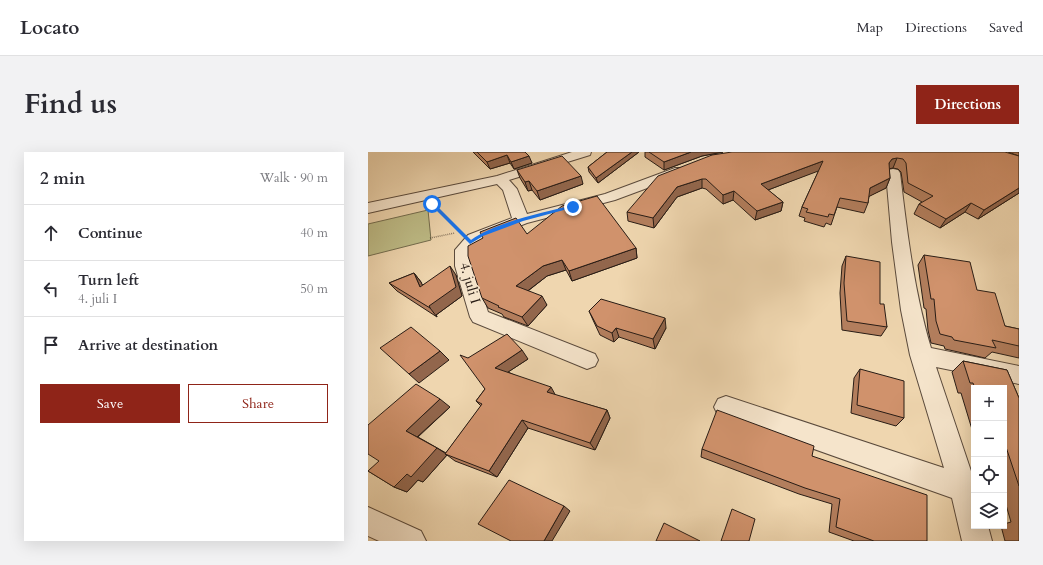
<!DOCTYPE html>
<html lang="en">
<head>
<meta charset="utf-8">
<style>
	:root { --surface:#fff; --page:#f2f2f3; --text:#2b2b33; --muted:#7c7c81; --line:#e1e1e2; --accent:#8f2418 }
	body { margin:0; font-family:Cardo,serif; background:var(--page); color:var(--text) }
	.controls { position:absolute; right:12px; bottom:12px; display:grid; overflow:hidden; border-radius:0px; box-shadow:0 4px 16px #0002 }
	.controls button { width:36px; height:36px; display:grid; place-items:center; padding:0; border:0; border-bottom:1px solid var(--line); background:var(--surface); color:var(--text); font:20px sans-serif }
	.stop { position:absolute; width:12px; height:12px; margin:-9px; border:3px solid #1a73e8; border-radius:50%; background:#fff }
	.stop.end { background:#1a73e8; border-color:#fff; box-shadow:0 1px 4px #0008 }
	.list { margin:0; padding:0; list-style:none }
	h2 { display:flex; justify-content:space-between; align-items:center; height:52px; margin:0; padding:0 16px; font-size:17px }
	h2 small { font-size:13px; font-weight:400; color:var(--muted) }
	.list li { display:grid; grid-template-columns:26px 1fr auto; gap:12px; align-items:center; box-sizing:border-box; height:56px; padding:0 16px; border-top:1px solid var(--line) }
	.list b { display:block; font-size:15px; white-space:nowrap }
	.list p { margin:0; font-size:13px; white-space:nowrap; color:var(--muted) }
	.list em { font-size:13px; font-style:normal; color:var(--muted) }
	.actions { display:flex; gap:8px; padding:12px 16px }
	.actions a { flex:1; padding:9px 0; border:1px solid var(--accent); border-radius:0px; text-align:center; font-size:14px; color:var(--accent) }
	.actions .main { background:var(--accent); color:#fff }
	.icon { flex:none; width:22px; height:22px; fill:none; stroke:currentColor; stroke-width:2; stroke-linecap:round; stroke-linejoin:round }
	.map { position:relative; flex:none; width:651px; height:389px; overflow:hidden; border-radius:0px }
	header { display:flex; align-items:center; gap:24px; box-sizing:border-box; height:56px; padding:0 20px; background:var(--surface); border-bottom:1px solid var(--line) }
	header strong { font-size:19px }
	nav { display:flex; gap:22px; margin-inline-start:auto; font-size:14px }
	.intro { display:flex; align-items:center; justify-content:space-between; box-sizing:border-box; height:96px; padding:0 24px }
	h1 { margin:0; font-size:28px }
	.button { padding:10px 18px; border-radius:0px; background:var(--accent); color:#fff; font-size:14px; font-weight:700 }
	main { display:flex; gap:24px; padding:0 24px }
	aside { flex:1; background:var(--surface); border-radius:0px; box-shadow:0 4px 16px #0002 }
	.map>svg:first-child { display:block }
	.green { fill:#bebc87; stroke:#736c4e }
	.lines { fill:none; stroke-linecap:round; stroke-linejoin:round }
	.minor-casing { stroke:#5a4a3c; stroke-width:2 }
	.path { stroke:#281c15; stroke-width:1.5; stroke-dasharray:0.5 1.5; stroke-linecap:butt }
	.minor { fill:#f5e4cb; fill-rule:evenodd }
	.wall { fill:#b37e5d; stroke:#281c15 }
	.shaded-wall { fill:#92664c; stroke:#281c15 }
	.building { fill:#d0926c; stroke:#281c15 }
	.route { fill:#1a73e8 }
	.labels { text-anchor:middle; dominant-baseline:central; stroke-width:3; stroke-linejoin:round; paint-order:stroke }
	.far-street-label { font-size:14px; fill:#281c15; stroke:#f5e4cb }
</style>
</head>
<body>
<header>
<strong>Locato</strong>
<nav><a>Map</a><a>Directions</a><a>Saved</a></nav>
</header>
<div class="intro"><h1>Find us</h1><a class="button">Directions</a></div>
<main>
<aside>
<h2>2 min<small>Walk · 90 m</small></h2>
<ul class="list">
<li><svg class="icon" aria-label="ahead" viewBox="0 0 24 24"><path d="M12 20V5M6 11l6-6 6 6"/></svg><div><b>Continue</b></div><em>40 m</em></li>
<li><svg class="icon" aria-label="left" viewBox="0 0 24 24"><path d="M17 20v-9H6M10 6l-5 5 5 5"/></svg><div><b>Turn left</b><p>4. juli I</p></div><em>50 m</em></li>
<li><svg class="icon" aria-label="arrive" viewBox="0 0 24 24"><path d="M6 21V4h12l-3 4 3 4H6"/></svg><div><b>Arrive at destination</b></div></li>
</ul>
<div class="actions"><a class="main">Save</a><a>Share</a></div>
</aside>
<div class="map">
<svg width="651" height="389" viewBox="0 0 651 389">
	<rect width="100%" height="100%" fill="#efd6af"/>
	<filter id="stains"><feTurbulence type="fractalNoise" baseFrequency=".005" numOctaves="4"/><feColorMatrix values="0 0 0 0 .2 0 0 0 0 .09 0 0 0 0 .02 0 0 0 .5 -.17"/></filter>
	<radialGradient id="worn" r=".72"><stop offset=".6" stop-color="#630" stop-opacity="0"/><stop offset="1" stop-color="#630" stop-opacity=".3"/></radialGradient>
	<path class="green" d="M60,58L63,88L0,104V72Z"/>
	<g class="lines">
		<defs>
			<path id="minor" d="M204,0H223L222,3L141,28L149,37L159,62L237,42L307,16H317L319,19L317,22L247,48L159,71L119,87L112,91L104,99L105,114L120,160L227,202L230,208L227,214L219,217L105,170L102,165L87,114V98L100,83L144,66L135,38L129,32L0,61V51L129,24Z
				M525,17L530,18L532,21C539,80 546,139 563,196L651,214V232L568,215L606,328V374H620L624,389H594L584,346L350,263L346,255L350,247L358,244L576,316L542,203L533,158L524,90L518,21L520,18Z
				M0,355L53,379L58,389H11L0,384Z"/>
		</defs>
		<use href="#minor" class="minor-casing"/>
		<path class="path" d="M69,57L91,79
			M62,86L87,81"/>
		<use href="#minor" class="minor"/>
	</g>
	<path class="wall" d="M105,0H157L164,11L146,17L142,11L122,17Z
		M239,0H271L230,31L221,20L220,15Z
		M277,0H355L334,4L296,18L277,5Z
		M637,0L651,41L610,67L597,60L572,76L546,62L551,52L554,50L536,40L533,20L530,17L525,16H521L522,26L518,36L501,44L500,51L496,61L469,55L463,73L458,71L456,75L436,69L437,66L431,64L434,55L451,18L400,38L415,50L413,59L387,68L365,48L355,52L338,37L334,36L309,45L286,76L260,69L259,60L344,3Z
		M640,0H651V4Z
		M149,18L215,32L172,48L164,38L160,39L152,26Z
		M159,82L268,96L269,106L204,129L198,118L179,124L160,139L179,153L160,174L136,165L134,162L120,156L114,146Z
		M556,103L609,138L637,174L651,177V206L624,200L617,206L577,197L576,194L563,191L560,178L558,157L556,156L550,113Z
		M478,104L512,152L519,175L513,184L474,178L472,141L474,114Z
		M46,121L53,130L54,133L88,123L94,144L68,163L69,165L29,139L21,131Z
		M221,159L298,176L287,197L251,185L246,190L232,183L225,168Z
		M100,206L160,207L140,220L187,243L239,258L242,266L227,298L160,276L129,325L87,309L79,303L55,330L50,328L39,340L26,335L0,319L82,255L50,285L78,301L113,254L108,249L117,237Z
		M595,209L639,218L651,246V389H637L633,374H636V372L643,370L636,346V236H606V284L593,241H590L584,220Z
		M492,217L536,266L528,274L483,261L486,226Z
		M334,297L444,304L559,389H486L461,380L464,352L431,342L333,305Z"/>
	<path class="shaded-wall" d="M264,0H271L230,31L228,26Z
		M323,0H355L334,4L296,18V10Z
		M139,3L142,11L122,17L119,10Z
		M161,4L164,11L146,17L143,10Z
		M529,6L525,16L520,17L521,11L524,7Z
		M455,9L453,18L392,41L393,32Z
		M213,24L215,32L172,48L169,39Z
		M522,26L518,36L498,46L502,36Z
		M334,27V36L309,45L286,76L285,66L309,35Z
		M161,29L164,38L160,39L157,30Z
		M651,36V41L610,67L616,58Z
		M366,39L365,48L355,52V43Z
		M415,50L413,59L387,68L389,59Z
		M603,51L597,60L572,76L578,67Z
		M268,96L269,106L204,129L201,119Z
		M194,108L198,118L179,124L153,144L148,134L175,114Z
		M82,114L88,123L94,144L68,163L69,165L62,156L61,154Z
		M46,121L53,130L59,143L52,135Z
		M174,144L179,153L160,174L154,165Z
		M297,166L298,176L287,197L285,187Z
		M248,176L251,185L246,190L244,181Z
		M154,198L160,207L134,224L127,216Z
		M72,199L81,208L51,231L41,222Z
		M183,235L188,244L179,240Z
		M72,247L82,255L49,285L38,279Z
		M239,258L242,266L227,298L222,291Z
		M154,268L160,276L129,325L121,319Z
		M69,296L80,303L77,302L79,303L55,330L50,328L39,340L26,335L39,322Z
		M196,354L202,359L184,389H176Z"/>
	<path class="building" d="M109,0H157L161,4L143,10L139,3L119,10Z
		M239,0H264L228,26L220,15Z
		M281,0H323L296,10Z
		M364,0H637L651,4V36L616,58L603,51L578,67L551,52L565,44L540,31L538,11L535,7L529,6L524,7L521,11L522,26L502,36L500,51L472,46L466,63L461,62L460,65L438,60L440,57L434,55L455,9L393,32L415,50L389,59L366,39L355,43L338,27H334L309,35L285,66L259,60L290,24L344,3Z
		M194,4L213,24L169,39L161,29L157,30L149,18Z
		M229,44L268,96L201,119L194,108L175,114L148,134L174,144L154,165L130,155L131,154L114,146L100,104V94L115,86L112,80L148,66L159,82L194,54Z
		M556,103L602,110L609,138L627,141L637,174L651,177V194L624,188L628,196L586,188L584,185L572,182L568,169L566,147H563Z
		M478,104L512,110V152H516L519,175L479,169L476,131Z
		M82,114L88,135L61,154L62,156L21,131L46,121L52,135Z
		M233,147L297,166L285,187L248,176L244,181L229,174L221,159Z
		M43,175L72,199L41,222L12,196Z
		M139,182L154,198L127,216L183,235L179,240L239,258L222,291L154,268L121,319L77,302L114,252L108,249L117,237L92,203L100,206Z
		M595,209L639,218L651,246V334L637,292L636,291V236H607L605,231H602Z
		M492,217L536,229V266L489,253Z
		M48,232L72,247L38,279L69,296L43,325L39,322L26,335L0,319L11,309L0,302V273Z
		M349,258L446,294L444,304L559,343V389H506L468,375L472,347L437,336L334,297Z
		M141,328L196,354L176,389H143L110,372Z
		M364,357L387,367L381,389H353Z
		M296,371L332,389H288Z"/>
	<path class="route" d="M63,51H66L103,88C128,70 174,61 205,53L207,55L155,69L115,84L102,92L63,53Z"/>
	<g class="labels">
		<g class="far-street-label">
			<text transform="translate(102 131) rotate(74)">4. juli I</text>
		</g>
	</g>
	<rect width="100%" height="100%" filter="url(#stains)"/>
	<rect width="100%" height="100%" fill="url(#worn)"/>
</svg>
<div class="controls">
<button>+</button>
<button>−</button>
<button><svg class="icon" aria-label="locate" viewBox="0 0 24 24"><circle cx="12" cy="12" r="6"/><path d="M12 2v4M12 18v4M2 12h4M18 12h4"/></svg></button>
<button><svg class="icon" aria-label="layers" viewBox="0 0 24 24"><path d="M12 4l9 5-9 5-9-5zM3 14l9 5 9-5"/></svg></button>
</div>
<div class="stop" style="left:64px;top:52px"></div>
<div class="stop end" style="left:205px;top:55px"></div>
</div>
</main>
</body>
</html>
